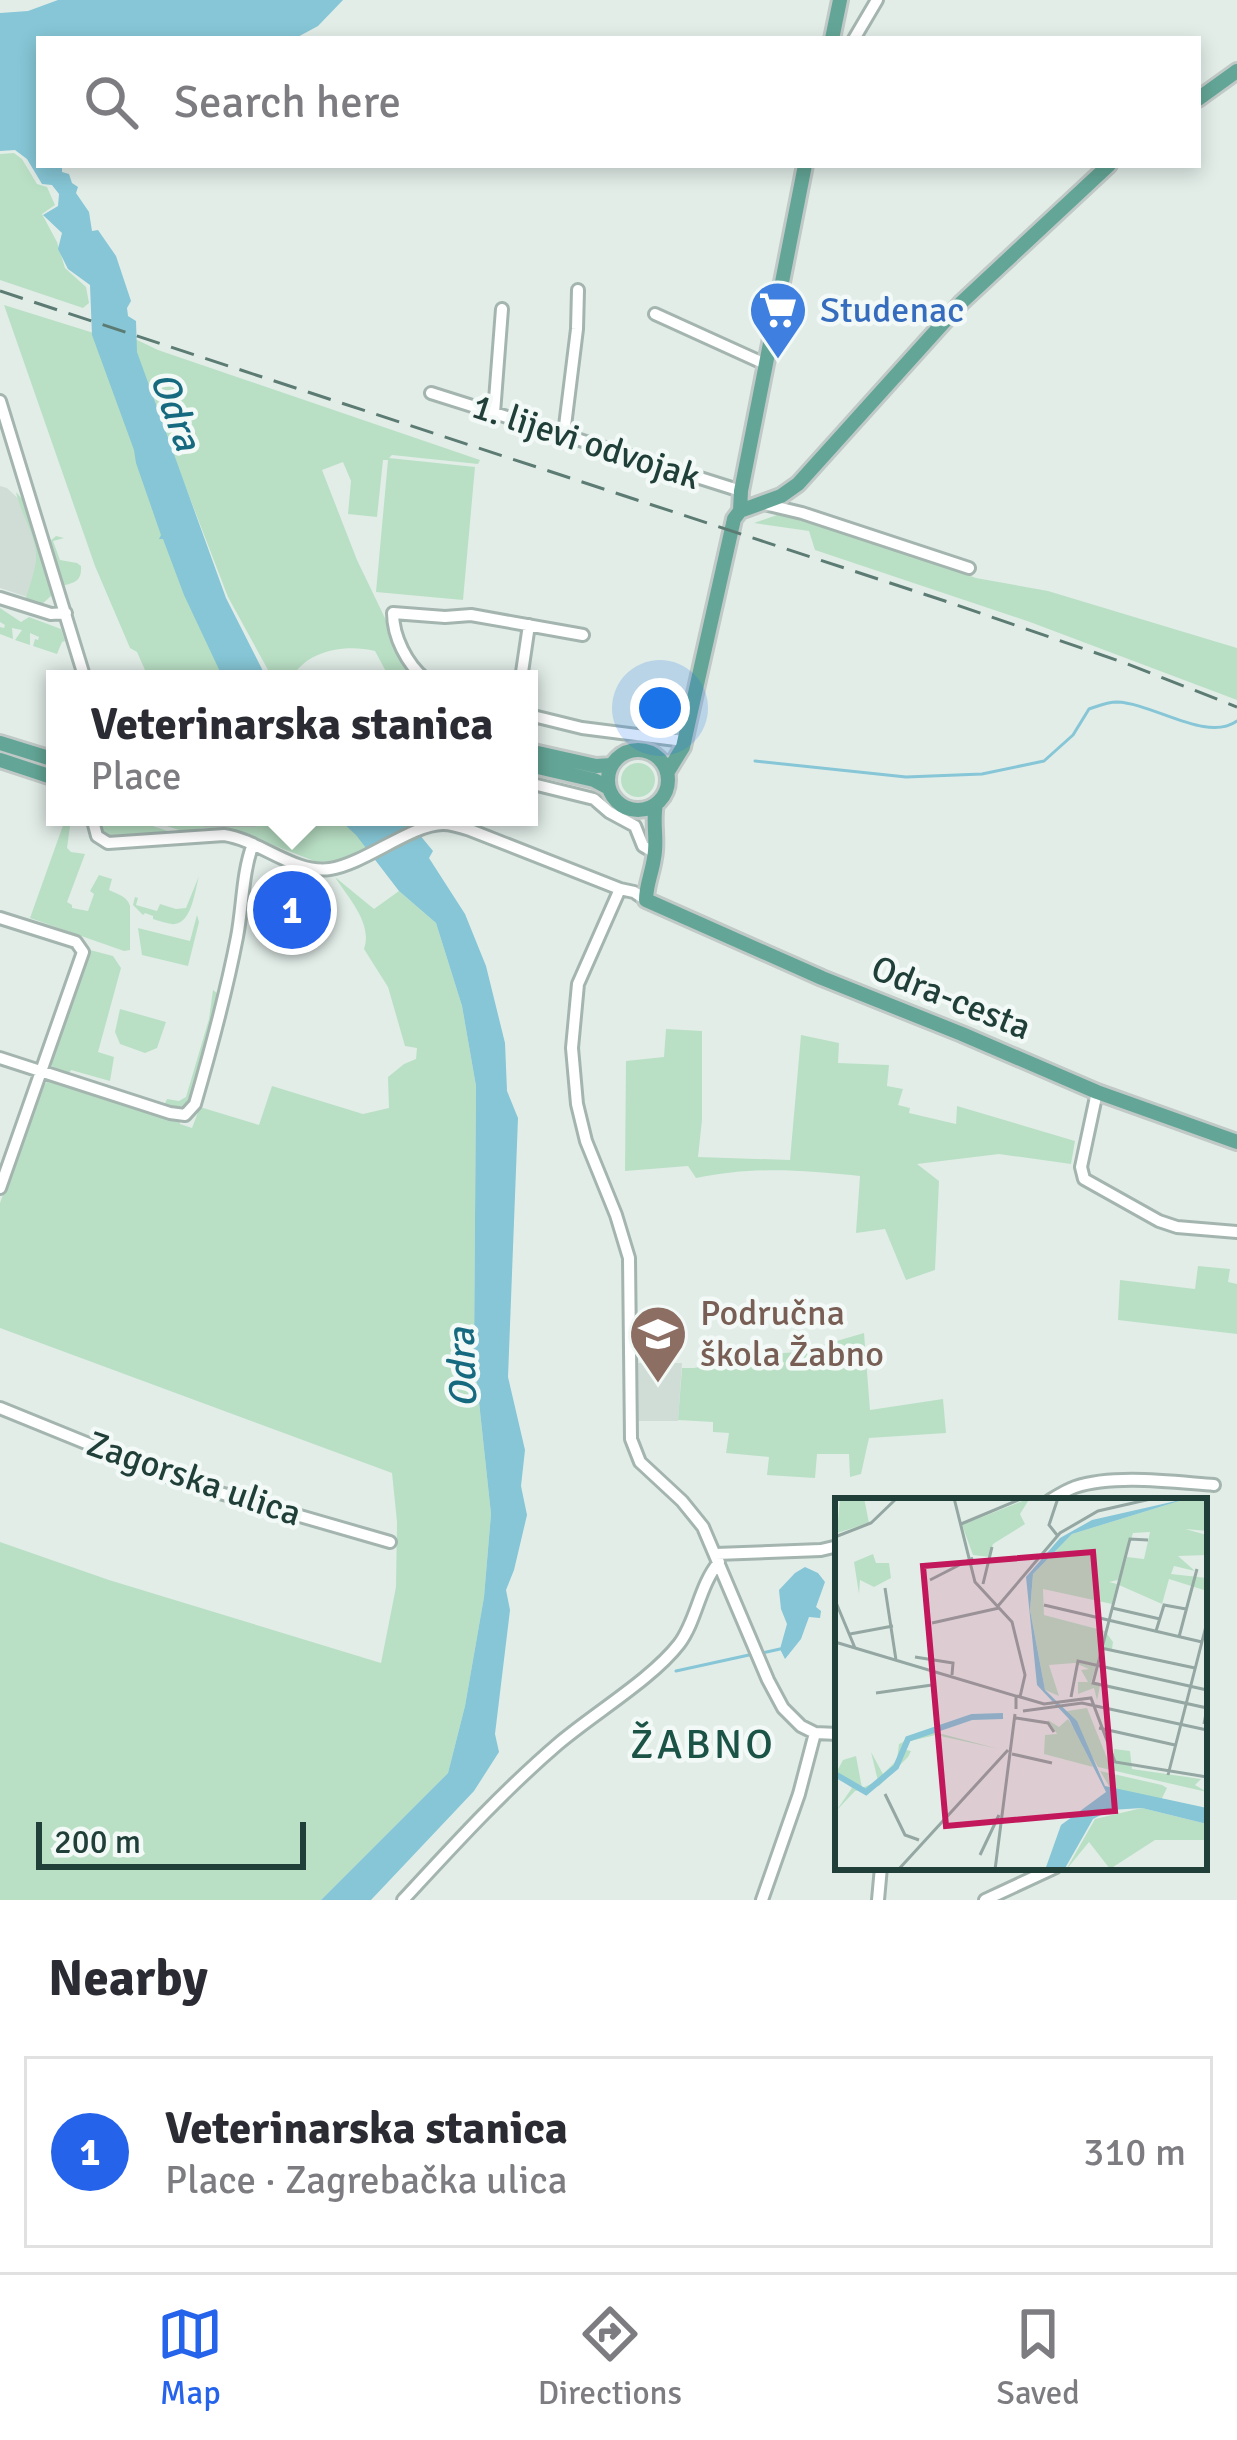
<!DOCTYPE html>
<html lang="en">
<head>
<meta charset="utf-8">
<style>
	:root { --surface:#fff; --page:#f7f7f7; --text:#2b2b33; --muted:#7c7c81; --line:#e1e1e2; --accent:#2563eb }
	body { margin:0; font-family:Signika,sans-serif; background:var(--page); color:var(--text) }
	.scale { position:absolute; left:36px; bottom:30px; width:270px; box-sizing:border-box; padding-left:12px; border:6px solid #203f38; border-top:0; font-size:33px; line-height:42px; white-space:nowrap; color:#203f38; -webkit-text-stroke:9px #f2f9f6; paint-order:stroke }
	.you { position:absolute; left:660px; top:708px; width:42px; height:42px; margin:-30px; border:9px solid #fff; border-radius:50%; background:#1a73e8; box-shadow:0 0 0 18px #1a73e833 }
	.badge { display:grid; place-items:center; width:78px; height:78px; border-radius:50%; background:var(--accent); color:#fff; font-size:39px; font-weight:700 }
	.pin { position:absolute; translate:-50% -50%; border:6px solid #fff; box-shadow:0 3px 12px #0006 }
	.popup { position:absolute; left:46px; top:670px; width:492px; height:156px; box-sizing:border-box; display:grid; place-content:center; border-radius:0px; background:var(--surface); filter:drop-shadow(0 3px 9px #0005); font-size:39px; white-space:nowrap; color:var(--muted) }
	.popup b { font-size:45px; color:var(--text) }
	.popup::after { content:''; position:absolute; left:50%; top:100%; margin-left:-24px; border:24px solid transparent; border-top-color:var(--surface) }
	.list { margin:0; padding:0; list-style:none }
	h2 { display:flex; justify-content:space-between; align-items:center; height:156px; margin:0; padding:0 48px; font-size:51px }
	h2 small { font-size:39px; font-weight:400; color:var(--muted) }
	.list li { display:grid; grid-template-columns:78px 1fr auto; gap:36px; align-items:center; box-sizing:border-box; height:192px; margin:0 24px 24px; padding:0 24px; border:3px solid var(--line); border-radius:0px }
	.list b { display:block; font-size:45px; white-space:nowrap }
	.list p { margin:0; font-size:39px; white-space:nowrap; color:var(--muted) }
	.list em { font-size:39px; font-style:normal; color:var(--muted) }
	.icon { flex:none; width:66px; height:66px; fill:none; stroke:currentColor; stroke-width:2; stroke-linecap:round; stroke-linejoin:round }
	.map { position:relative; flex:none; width:1237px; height:1900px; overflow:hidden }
	.search { position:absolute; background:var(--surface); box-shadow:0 6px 18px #0003; left:36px; right:36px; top:36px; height:132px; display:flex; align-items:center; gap:30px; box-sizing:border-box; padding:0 42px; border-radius:0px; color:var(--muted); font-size:45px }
	.sheet { height:372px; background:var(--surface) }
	nav { display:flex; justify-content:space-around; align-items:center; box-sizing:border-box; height:168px; border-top:3px solid var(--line); background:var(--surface); font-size:33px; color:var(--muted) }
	nav a { display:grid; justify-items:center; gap:6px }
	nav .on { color:var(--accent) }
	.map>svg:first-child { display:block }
	.built { fill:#d0ddd7 }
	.green { fill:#b9e0c5 }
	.water { fill:#86c6d6 }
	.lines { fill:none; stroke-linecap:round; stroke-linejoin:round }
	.stream { stroke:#86c6d6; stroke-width:3 }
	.minor-casing { stroke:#a4b5b0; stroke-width:16 }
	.major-casing { stroke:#c1c9c7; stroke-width:20 }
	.minor { stroke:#fff; stroke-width:10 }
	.major { stroke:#63a697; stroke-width:14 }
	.rail { stroke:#5b7b73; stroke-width:3; stroke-dasharray:24 12; stroke-linecap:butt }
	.labels { text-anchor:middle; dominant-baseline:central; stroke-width:9; stroke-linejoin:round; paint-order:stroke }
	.shop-label { font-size:36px; fill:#366cbe; stroke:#f2f9f6; text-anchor:start }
	.street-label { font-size:36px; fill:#203f38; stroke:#f2f9f6 }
	.education-label { font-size:36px; fill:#785e54; stroke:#f2f9f6; text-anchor:start }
	.water-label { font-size:39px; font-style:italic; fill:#166a80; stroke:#f2f9f6 }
	.quarter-label { font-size:42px; letter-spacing:3px; fill:#1b5347; stroke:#f2f9f6 }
	.inset-river { fill:none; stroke:#86c6d6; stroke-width:6 }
	.inset-road { fill:none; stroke:#94a7a2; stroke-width:3 }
	.view { fill:#c2185b; fill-opacity:0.15; stroke:#c2185b; stroke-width:6 }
	.inset-edge { fill:none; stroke:#203f38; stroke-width:6 }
</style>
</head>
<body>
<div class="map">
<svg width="1237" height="1900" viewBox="0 0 1237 1900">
	<rect width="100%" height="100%" fill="#e2ede8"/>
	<path class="built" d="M0,486L7,488L21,501L51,588L39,601L0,588Z
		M636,1363H682L678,1421H636Z"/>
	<path class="green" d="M14,153L22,159L37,184L47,187L55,205L42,214L57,242L65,268L86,287L89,303L83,308L0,280V154Z
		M4,305L97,334L234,679H149L137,652L130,648L95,566Z
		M133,338L158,350L480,460L478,464L392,455L389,458L475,467L463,600L376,592L388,460H383L377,517L348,514L351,481L343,462L322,470L357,560L410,670L418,679H390L375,651C345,644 307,650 291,679H273L228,597L136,358Z
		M16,492L23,500L52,592L51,596L41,605L25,601C28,591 34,574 36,561C38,538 20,513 16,492Z
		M780,514L908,553L976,578L1048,591L1237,648V700L1030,622L815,550L809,531L754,523Z
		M56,536L64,538L53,541L60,560L77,563L81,566C82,582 74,583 61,586L48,543Z
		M0,608L21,622L29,617L61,629L65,641L62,642L57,654L33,646L35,639L38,640L39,637L30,633V645L15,640L22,630L12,628L13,639L0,634V627L4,628L5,625L0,622Z
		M621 780a17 17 0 1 1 34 0a17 17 0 1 1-34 0Z
		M66,817L70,826L67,848L71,852L85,854L67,902L72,905V908L88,911L94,894L90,891L99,875L112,879L109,890C117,894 127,896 130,906V950L124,951L30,918Z
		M99,817H125L174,833L114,838L100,828Z
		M139,817L234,825L288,817H352L377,844L343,860L317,862L234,830L205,828L182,831Z
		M199,876C195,890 192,922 175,924C172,925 156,920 153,919V916L145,913L143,915L133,905L135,897L138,898L136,905L157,911L160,904L176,909L186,908Z
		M335,877L374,909L399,891L436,923L462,1006L476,1086L474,1355L491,1514L484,1597L465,1706L448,1773L321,1900H0V1542L109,1580L381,1663L396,1587L397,1522L392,1473L0,1328V1203L41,1088L48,1081L63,1083L179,1120L180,1124L192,1128L200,1107L259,1125L272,1086L363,1114L389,1108L388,1077L404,1064L416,1059L417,1048L405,1046L388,987L364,949C373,923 348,898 335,877Z
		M197,915L199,922L188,966L142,955L138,928L190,941Z
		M90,950L113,956L121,968L98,1052L114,1057L110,1081L71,1070L68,1075L55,1071L50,1062Z
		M213,990L218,994L216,1010L190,1100L180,1110L164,1106L167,1099L179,1101L186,1097L209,1019Z
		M120,1009L166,1022L157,1048L145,1053L120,1044L115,1032Z
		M666,1029L702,1031V1120L698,1157L790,1160L801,1035L839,1043L838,1063L889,1065L887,1086L903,1089L898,1105L910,1108L909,1113L956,1124L957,1106L1075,1141L1071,1164L999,1154L917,1164L939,1181L935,1270L906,1280L885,1229L856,1233L860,1176C799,1170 757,1166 696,1178L688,1166L625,1171L626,1061L664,1057Z
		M1198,1266L1230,1269L1228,1282L1237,1284V1334L1118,1320L1120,1280L1195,1289Z
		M864,1333L870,1410L943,1399L946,1433L869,1438L861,1474L850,1477L849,1454H817L815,1478L767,1475L769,1457L726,1453L729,1433L713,1432V1422L678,1420L682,1368H694L767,1354L799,1352Z"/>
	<path class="water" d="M58,0H343L318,26L294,39H39V165H62V172L69,174L72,183L78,187L76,193L89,212L92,231L98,230L116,256L131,301L127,308L128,316L136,321L137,352L226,598L267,679L223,678L184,595L163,539H159L161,535L136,463L134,450L92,335L90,285L68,269L58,249L62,233L43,215L58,206L59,194L52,185L42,184L27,159L15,150L0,151V13L28,11Z
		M323,817H405L433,851L429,858L465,914L486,966L505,1043L507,1091L518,1118L508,1377L525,1450L521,1486L527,1515L514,1570L506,1590L510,1610L495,1734L499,1752L474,1791L371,1900H321L448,1773L465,1706L484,1597L491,1514L474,1355L476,1086L462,1006L436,923L399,891L356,835L343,823Z
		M805,1567L818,1573L825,1582L816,1607L821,1611L820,1618L809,1617L801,1639L785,1659L780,1649L787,1624L781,1609L779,1590L795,1573Z"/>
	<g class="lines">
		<path class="stream" d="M755,761L906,777L982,774L1044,761L1073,735L1089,709C1098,706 1107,702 1117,702C1153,703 1207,743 1237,721
			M762,1653L780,1649
			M676,1671L749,1655"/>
		<defs>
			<path id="minor" d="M854,39L877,0
				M655,314L765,364
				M431,393L741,491
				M0,401L85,679
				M494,413L502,309
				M564,434L577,329L578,290
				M764,504L802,513L969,568
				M0,598L51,614L66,613
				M425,679C407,664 393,637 393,613L445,617L471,615L583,635
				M521,679L529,625
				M529,715L582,728L684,741
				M529,783L594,799L609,812L635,826L643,846L655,853
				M92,817L97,836L108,843L224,835C260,840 293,874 330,869C364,864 412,824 443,824C452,824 461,827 470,830L620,889L634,892L646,900
				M620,889L578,984L572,1048L577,1104L586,1141L616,1215L629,1258L631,1439L640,1462L682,1501L703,1527L768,1680L783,1708L801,1726L815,1733L838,1734
				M0,918L76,942L83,952L0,1188
				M0,1058L170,1113L185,1115L195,1104C211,1049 226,994 237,937C243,906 242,873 253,844
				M1097,1092L1081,1167L1084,1179L1159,1221L1177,1227L1237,1232
				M0,1408L182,1482L390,1542
				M1049,1501C1057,1496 1066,1490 1075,1487C1114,1474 1173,1482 1214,1485
				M716,1554L821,1550L838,1546
				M403,1900C453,1846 502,1792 558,1744C593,1714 652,1679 679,1644C697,1620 699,1586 719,1562
				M762,1900L799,1794L815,1733
				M878,1900L881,1867
				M985,1900L1056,1867"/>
			<path id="major" d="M832,39L840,0
				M1198,99L1237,71
				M740,511L781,496L798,484L962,302L1109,165
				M0,743L55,760
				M608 780a30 30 0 1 1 60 0a30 30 0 1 1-60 0Z
				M529,751L596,766L612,765
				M0,760L55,778
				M529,765L594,780L609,788
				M667,773L683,747L734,519L740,511L741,491L805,165
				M656,804C652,823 658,840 654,858C652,873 646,885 646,900L822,978L962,1034L1097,1092L1237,1142
				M206,817H254"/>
		</defs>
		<use href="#minor" class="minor-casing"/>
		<use href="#major" class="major-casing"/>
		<use href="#minor" class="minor"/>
		<use href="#major" class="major"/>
		<path class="rail" d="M0,291L945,601L1125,663L1237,707"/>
	</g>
	<defs>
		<symbol id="supermarket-pin" viewBox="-11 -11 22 30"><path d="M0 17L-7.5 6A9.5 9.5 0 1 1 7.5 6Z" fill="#3f7fe0" stroke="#f2f9f6"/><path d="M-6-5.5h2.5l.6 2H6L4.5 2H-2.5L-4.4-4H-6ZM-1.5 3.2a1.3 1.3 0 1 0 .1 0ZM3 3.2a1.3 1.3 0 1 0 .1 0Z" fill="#fff"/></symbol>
		<symbol id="school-pin" viewBox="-11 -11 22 30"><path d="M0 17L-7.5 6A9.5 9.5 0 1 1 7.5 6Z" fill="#8d6e63" stroke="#f2f9f6"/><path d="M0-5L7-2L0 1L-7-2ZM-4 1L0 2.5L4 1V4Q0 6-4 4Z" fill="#fff"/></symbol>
	</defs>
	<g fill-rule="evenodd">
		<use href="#supermarket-pin" x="745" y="277" width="66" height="90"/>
		<use href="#school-pin" x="625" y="1301" width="66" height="90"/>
	</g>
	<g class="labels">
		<g class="shop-label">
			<text x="820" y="310">Studenac</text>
		</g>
		<g class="street-label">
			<text transform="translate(586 442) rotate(18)">1. lijevi odvojak</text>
			<text transform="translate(951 998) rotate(22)">Odra-cesta</text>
			<text transform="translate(194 1479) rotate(19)">Zagorska ulica</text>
		</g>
		<g class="education-label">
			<text x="700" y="1313">Područna<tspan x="700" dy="41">škola Žabno</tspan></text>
		</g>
		<g class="water-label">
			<text transform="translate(176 411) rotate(70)">Odra</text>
			<text transform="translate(462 1368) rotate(-92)">Odra</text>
		</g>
		<g class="quarter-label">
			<text x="703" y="1744">ŽABNO</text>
		</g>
	</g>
	<g transform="translate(835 1498)">
		<rect width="372" height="372" fill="#e2ede8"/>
		<path d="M5,0H29L34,25L2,35ZM195,0L185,16L190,26L158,46L154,59L138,57L127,27ZM354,0H372V33L350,31L372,37V57L343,58L360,73L339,68L336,76L372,80V93L334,81L327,106L284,87L292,59L309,61L315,34L298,35L283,82L274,84L282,86L277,106L208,91L209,117L270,133L278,144L277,151L266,149L256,185L265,188L262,202L259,190L243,196V184H253L246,172L254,171L240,165L214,167L224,198L210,192L195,112L198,76L237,36ZM38,56L41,65H54L56,80L39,89L25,82L24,96L19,64ZM252,210L276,270L279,251L295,253L297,271L366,281L360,287L372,294L263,269L232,213ZM233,221L242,235L258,269L209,256L210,237L222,236L213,222L224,229ZM92,232L164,251L101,237L75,243L67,251L76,253L73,259L44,288L20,293L1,313L17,290L0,277L8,262L21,258L27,290L43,283L36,254L48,276L62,262L64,246ZM265,273L327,287L332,290L325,304L277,293ZM307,310L372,326V342H320L275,371L254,344L231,372L260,321Z" fill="#b9e0c5"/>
		<path d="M354,0L237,36L198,76L195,112L210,192L242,223L270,288L372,310V326L307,310L276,312L258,321L229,372H210L226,327L271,294L234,221L202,187L191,79L225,40L257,22Z" fill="#86c6d6"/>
		<path class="inset-river" d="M0,276L31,294L61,269L73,241L137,219L168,218"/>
		<path class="inset-road" d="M119,0L140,84L177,124L190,177L185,199M126,26L188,0M222,37L214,27L223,0M0,39L36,25L62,0M313,42L295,41L258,185L372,210L369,226M95,82L138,60M148,86L157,49M50,90L61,162M0,102L20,150M209,107L367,144M163,108L225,35L263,13L320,0M277,110L325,121M97,125L164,110M321,133L329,107L351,111M15,136L58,128M344,139L362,71M0,144L181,198V211M266,150L360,170M80,159L118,165L117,177M41,195L97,187M182,198L209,206L256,200L280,264L372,279M236,199L243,163L372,192M188,213L247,205L372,232M181,220L213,225L219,234M264,230L340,247M177,256L217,265M333,277L372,124M50,296L70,337L84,342M145,357L164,317M63,372L173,252M160,372L180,216"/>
		<path class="view" d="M258,54L280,313L111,328L88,68Z"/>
		<rect width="372" height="372" class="inset-edge"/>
	</g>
</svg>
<div class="scale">200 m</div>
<div class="you"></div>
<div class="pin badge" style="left:292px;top:910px">1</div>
<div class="popup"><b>Veterinarska stanica</b>Place</div>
<div class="search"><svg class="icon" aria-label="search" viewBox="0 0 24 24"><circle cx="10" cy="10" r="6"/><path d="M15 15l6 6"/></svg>Search here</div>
</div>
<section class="sheet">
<h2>Nearby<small></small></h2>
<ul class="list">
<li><span class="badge">1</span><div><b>Veterinarska stanica</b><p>Place · Zagrebačka ulica</p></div><em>310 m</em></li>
</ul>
</section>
<nav>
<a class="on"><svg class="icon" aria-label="map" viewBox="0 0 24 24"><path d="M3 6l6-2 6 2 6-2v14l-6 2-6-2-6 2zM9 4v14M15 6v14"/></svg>Map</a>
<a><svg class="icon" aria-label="directions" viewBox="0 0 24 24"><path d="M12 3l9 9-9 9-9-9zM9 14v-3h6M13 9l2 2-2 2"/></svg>Directions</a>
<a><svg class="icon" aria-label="saved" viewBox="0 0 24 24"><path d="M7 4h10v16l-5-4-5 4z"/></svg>Saved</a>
</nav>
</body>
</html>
